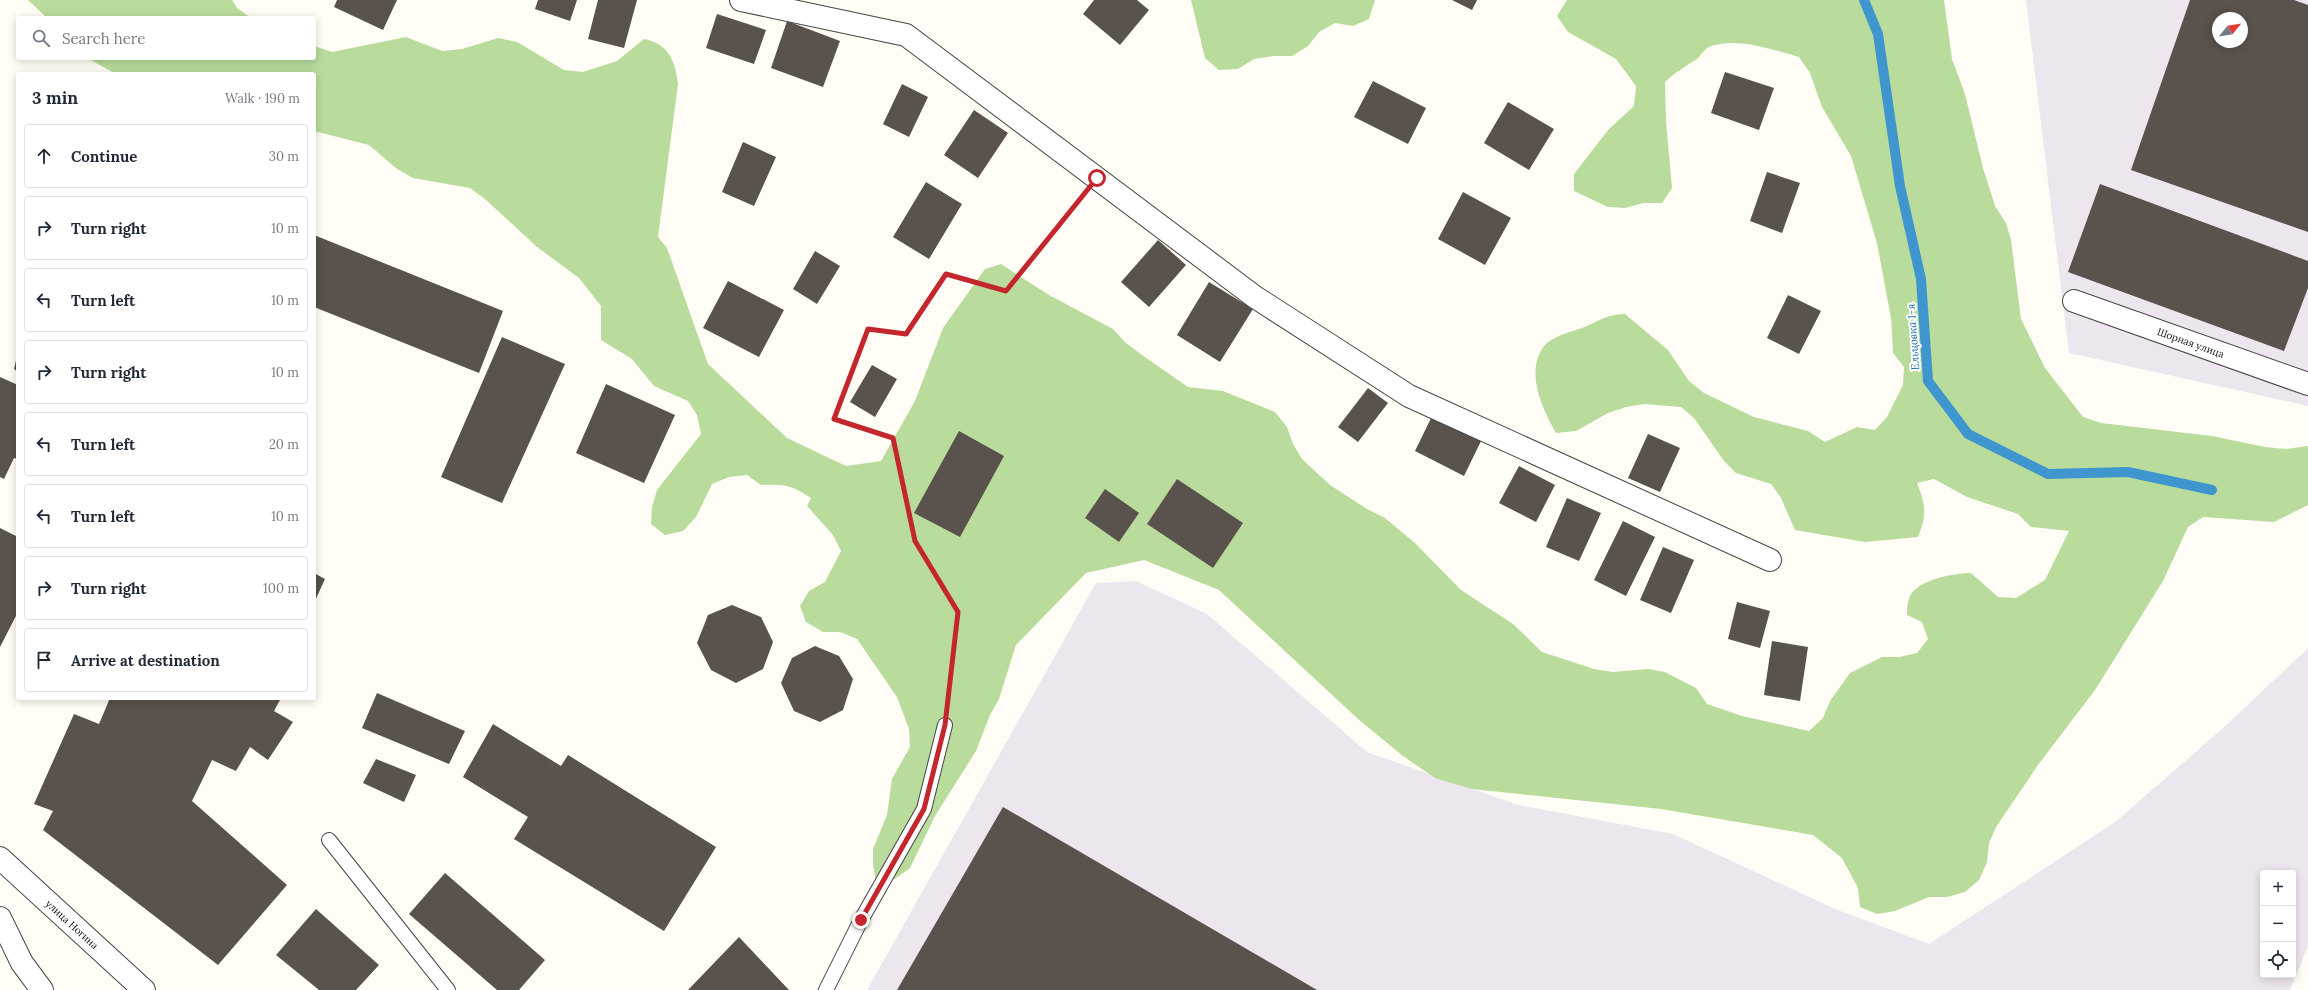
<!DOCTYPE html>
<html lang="en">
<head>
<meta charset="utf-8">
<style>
	:root { --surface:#fff; --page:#f2f2f3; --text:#1f2937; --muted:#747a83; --line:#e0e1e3 }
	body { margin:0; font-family:Lora,serif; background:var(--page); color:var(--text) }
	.controls { position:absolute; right:12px; bottom:12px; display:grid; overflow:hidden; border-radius:4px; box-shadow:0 2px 10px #0003 }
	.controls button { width:36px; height:36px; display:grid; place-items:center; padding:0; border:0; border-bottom:1px solid var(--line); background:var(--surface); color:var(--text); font:20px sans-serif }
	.compass { position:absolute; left:2212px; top:12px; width:36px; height:36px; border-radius:50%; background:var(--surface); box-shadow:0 2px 10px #0003; rotate:60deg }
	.stop { position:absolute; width:12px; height:12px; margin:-9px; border:3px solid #c4262e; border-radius:50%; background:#fff }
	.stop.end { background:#c4262e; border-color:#fff; box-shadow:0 1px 4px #0008 }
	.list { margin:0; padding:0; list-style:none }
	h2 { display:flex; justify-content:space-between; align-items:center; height:52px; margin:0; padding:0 16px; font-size:17px }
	h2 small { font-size:13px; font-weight:400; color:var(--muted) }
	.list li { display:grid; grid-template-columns:26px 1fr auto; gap:12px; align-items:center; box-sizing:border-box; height:64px; margin:0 8px 8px; padding:0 8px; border:1px solid var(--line); border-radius:4px }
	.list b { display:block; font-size:15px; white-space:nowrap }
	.list em { font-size:13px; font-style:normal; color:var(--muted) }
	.icon { flex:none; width:22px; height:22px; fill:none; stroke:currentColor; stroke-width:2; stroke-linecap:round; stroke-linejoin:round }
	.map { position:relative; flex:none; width:2308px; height:990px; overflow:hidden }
	.search { position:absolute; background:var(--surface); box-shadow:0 2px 10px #0003; left:16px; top:16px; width:300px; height:44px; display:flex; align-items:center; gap:10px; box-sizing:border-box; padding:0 14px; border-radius:4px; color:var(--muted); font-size:15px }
	.panel { position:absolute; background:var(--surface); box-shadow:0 2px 10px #0003; left:16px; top:72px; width:300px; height:628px; border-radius:4px }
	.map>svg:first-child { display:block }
	.industrial { fill:#eee6ef; fill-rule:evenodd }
	.forest { fill:#b9dc9c }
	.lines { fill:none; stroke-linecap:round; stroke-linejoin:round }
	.stream { stroke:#3f96cf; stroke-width:10 }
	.building { fill:#5a524d; fill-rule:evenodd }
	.lane-casing { stroke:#444; stroke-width:16 }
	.street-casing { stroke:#444; stroke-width:24 }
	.path { stroke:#333; stroke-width:2.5; stroke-dasharray:4 2; stroke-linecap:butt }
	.lane { stroke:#fff; stroke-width:14 }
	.street { stroke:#fff; stroke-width:22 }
	.route { stroke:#c4262e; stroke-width:5 }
	.labels { text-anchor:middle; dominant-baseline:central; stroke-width:4; stroke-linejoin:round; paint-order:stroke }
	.street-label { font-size:10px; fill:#111; stroke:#fff }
	.water-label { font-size:11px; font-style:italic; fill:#1768a6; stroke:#fff }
</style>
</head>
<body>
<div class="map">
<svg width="2308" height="990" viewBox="0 0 2308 990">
	<rect width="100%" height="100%" fill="#fffdf5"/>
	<path class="industrial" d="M2026,0H2308V406L2069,353ZM2218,18H2242V42H2218Z
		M1136,581L1207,614L1367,752L1518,805L1673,834L1835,909L1929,944L2115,822L2222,729L2308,648V946L2290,990H867L1096,583ZM2263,873H2293V975H2263Z"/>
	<path class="forest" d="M28,0H232L237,8L251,18H47Z
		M1191,0H1375L1369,19L1353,26L1335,23L1319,32L1308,46L1292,56H1273L1254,59L1238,69L1219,70L1205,58Z
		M1567,0H1944L1952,59L1965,94L1983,168L1995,206L2006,223L2011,240L2021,319L2045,368L2083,417L2101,423L2212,436L2265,447L2286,449L2308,446V505L2274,522L2203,517L2188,527L2163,581L2095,690L2038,765L1996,827L1989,843L1987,862L1979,880L1965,892L1947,897H1929L1895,911L1877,914L1860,907L1858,888L1842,858L1813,835L1661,809L1472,789L1435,778L1403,756L1358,719L1219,590L1144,560L1086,573L1016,645L999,699L990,715L976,751L935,816L910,868L895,879L876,881L873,865V849L887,815L892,779L910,747L909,729L897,697L857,639L840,632H823L806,622L800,606L809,591L825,582L841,551L833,535L807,506L811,498C792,485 783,484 761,485L747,475L729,477L712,484L696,517L683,531L665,535L651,524L652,507L657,490L701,434L697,415L688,401L654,386L632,359L601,340V306L579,278L537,247L485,199L470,188L413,178L397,169L369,145L314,131V74H116L87,58H314V46L332,52L406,37L442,51L462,49L498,38L517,42L564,70L583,72L617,61L644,39C669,44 675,61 678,84L658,237L667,248L708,364L787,438L846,466L881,461L915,401L943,328L985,269L1001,264L1049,295L1113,329L1126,343L1142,355L1188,387L1223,391L1275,412L1287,427L1293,444L1302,459L1330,485L1367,509L1385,518L1415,543L1461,590L1513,624L1542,652L1594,669L1613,672L1648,669L1665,672L1696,688L1707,704L1742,716L1809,731L1823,718L1830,701L1850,673L1882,657H1899L1917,653L1928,639L1922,622L1907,615C1907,610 1907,604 1909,599C1914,580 1954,573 1971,573L1998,597L2016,598L2045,580L2069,531L2031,527L2018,514L1967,497L1934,479L1917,483C1926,505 1927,515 1918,537L1865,542L1795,530L1781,498L1771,484L1736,473L1724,461L1694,418L1681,407L1644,404L1626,407L1608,413L1576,431L1556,433C1543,410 1526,375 1542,349C1549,337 1570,332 1582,328C1600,321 1604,315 1625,314L1668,350L1689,381L1704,393L1754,417L1808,431L1825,442L1857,427L1875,430L1887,417L1903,385L1904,367L1893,353L1891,318L1877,243L1851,156L1822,107L1810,73L1799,57C1773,50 1739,37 1711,46C1706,47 1702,54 1698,58C1687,66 1676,71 1665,82L1666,121L1672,188L1662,203H1643L1625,208L1608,207L1574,191V174L1608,130L1634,106L1636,86L1616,59L1568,32L1557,16Z"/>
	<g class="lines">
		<path class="stream" d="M1864,0L1878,34L1900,186L1921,279L1928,381L1968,434L2048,474L2128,472L2212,490"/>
	</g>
	<path class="building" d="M337,0H397L383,30L334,7Z
		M538,0H577L570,21L535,9Z
		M598,0H637L624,48L588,39Z
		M1094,0H1137L1149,10L1120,45L1083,14Z
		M1452,0H1477L1472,10Z
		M2190,0H2294L2308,5V232L2131,170ZM2218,18H2242V42H2218Z
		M717,14L766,30L754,64L706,48Z
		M787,21L840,41L823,87L771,68Z
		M1725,72L1774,88L1759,130L1711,113Z
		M1373,81L1426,108L1408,144L1354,117Z
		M902,84L928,97L909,137L883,124Z
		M1508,102L1554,129L1529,170L1484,143Z
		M974,110L1008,133L978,178L944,155Z
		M743,142L776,157L754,206L722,192Z
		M1767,172L1800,183L1782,233L1750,221Z
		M926,182L962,204L929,259L893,237Z
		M2100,184L2308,261V288L2284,351L2068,272Z
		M1463,192L1511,218L1485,265L1438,239Z
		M314,235L503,311L479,373L314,307Z
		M1158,240L1186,265L1149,307L1121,282Z
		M815,251L840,266L817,304L793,289Z
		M728,281L784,310L759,357L703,328Z
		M1209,282L1253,309L1220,362L1177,335Z
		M1788,295L1821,311L1799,354L1767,338Z
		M502,337L565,364L502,503L441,477Z
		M17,356H18V372L14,369Z
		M872,365L897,379L875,417L850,402Z
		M0,377L18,385V459L14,458L4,479L0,477Z
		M606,384L675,415L644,483L576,453Z
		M1368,388L1388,403L1358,442L1338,427Z
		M1433,414L1482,439L1464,476L1415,451Z
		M959,431L1004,456L960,537L914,513Z
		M1648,434L1680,448L1660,492L1628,478Z
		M1519,466L1555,485L1536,522L1499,503Z
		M1177,479L1243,523L1213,568L1147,524Z
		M1105,489L1139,513L1119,542L1085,518Z
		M1567,498L1601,513L1579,561L1546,547Z
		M1623,521L1655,537L1626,596L1594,580Z
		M0,528L18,537V612L0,647Z
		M1663,547L1694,560L1671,613L1640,600Z
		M314,573L325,579L314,603Z
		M1737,602L1770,611L1760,648L1728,639Z
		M732,605L761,617L773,642L763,669L736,683L711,670L697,643L708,615Z
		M1772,641L1808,647L1800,701L1764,695Z
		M815,646L839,656L853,679L843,710L820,722L794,711L781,683L792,658Z
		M377,693L465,731L449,764L362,728Z
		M110,698H281L274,711L293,722L268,760L250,747L236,771L212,760L192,801L287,885L218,965L43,830L53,811L34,804L74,714L99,724Z
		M493,724L561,766L568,755L716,847L664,931L514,839L528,817L463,777Z
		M376,759L416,775L404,802L363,783Z
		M1003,807L1317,990H897Z
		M445,873L545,960L519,990H497L409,914Z
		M316,909L379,965L356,990H319L276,955Z
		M739,937L789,990H688Z"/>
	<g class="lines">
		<defs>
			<path id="lane" d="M329,840L448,990
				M826,990L861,920L924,809L945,725"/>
			<g id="street">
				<path d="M741,0L906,35L1255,297L1409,396L1770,560"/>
				<path id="s1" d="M2074,301L2308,384"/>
				<path id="s2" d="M0,858L144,990"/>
				<path d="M0,918L22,963L42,990"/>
			</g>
		</defs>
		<use href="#lane" class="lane-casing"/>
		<use href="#street" class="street-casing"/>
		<path class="path" d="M947,701L958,612L915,541L893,438L834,419L868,329L906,334L946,274L1006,291L1078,201"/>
		<use href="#lane" class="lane"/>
		<use href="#street" class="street"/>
	</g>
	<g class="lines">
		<path class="route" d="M861,920L924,809L945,725L958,612L915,541L893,438L834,419L868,329L906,334L946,274L1006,291L1097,178"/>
	</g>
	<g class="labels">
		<g class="street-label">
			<text stroke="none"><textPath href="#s1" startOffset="124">Шорная улица</textPath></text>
			<text stroke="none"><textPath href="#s2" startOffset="98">улица Ногина</textPath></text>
		</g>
		<g class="water-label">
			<text transform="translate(1913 337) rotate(-94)">Ельцовка 1-я</text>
		</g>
	</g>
</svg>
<div class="controls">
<button>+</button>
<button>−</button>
<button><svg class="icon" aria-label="locate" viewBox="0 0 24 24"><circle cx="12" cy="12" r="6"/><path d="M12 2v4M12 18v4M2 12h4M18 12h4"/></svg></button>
</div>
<svg class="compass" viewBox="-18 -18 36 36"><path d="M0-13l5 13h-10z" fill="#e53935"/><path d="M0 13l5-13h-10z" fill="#747a83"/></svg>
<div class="stop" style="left:1097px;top:178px"></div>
<div class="stop end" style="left:861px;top:920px"></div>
<div class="search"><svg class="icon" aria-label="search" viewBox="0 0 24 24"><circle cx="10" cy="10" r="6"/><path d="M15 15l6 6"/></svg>Search here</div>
<section class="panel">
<h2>3 min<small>Walk · 190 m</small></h2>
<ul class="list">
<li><svg class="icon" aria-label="ahead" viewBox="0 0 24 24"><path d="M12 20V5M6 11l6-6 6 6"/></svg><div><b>Continue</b></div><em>30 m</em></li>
<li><svg class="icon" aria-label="right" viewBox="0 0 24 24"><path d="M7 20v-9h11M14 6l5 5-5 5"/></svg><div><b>Turn right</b></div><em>10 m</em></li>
<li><svg class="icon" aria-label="left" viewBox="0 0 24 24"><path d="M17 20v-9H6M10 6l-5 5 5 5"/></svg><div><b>Turn left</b></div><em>10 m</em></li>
<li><svg class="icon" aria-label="right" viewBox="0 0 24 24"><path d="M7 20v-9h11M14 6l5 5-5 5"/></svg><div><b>Turn right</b></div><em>10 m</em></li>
<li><svg class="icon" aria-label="left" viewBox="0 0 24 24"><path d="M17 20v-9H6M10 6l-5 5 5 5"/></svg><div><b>Turn left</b></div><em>20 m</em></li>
<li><svg class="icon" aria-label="left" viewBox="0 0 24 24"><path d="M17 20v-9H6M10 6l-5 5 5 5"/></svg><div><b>Turn left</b></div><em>10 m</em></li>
<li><svg class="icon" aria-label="right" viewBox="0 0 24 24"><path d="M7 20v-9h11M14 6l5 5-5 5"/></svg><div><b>Turn right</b></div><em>100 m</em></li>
<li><svg class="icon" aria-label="arrive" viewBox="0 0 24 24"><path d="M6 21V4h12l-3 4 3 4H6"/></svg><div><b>Arrive at destination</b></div></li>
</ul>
</section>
</div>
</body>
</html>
